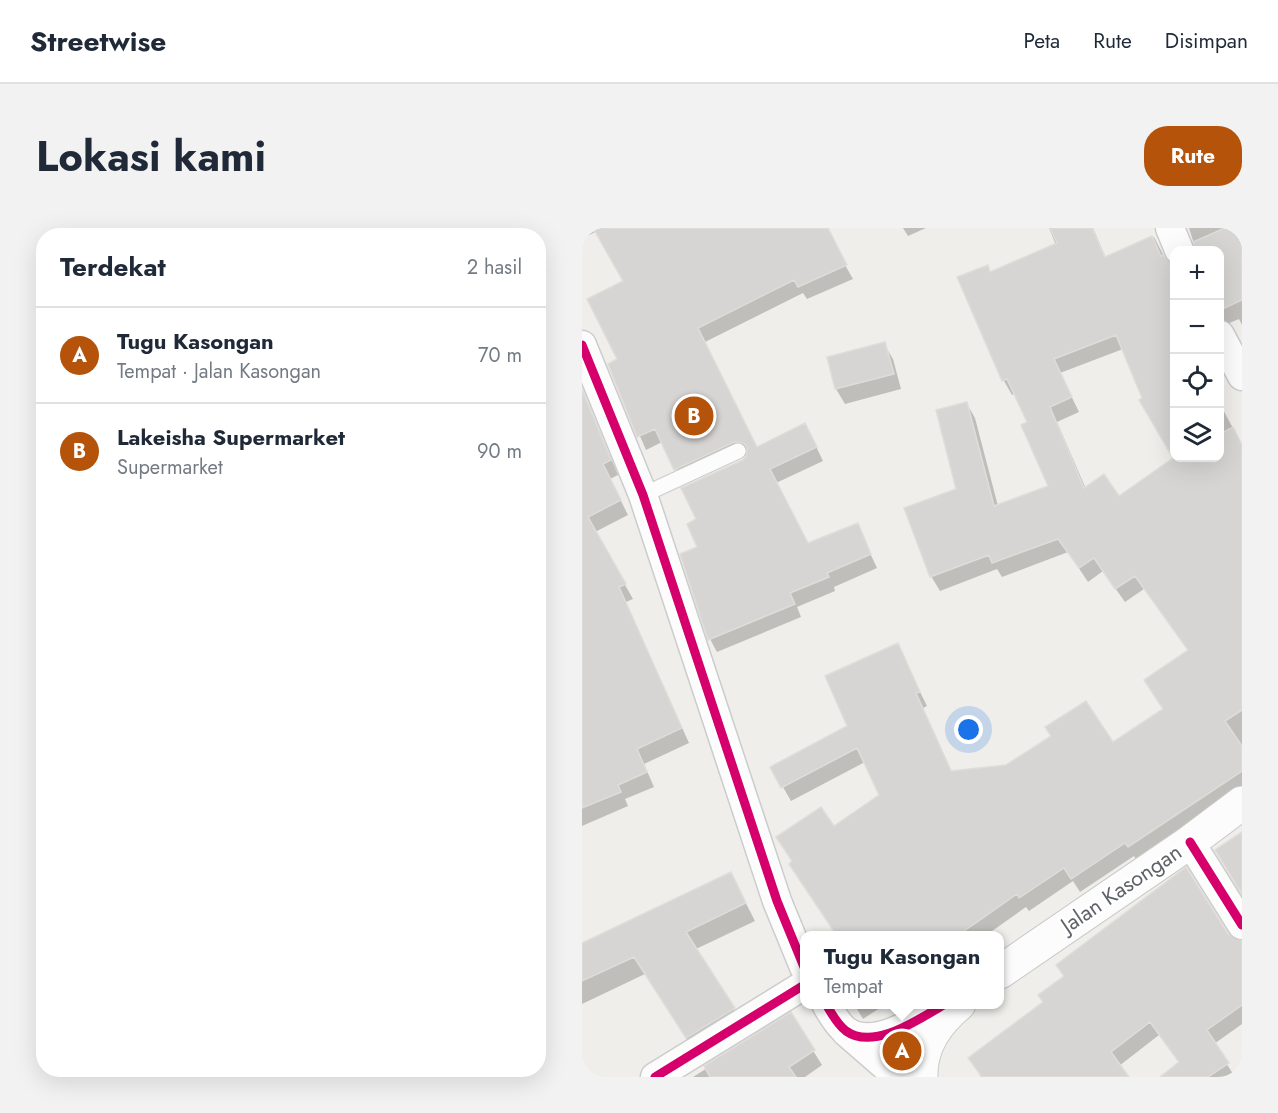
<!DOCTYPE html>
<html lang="id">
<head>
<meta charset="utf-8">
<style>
	:root { --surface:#fff; --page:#f2f2f3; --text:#1f2937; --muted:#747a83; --line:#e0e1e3; --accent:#b45309 }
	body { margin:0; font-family:Jost,sans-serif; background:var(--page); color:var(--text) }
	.controls { position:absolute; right:18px; top:18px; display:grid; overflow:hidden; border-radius:12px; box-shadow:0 6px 24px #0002 }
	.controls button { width:54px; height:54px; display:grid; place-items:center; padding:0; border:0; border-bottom:2px solid var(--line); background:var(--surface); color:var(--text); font:30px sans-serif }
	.you { position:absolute; left:387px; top:502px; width:21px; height:21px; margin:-15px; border:4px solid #fff; border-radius:50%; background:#1a73e8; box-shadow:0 0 0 9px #1a73e833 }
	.badge { display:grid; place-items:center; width:39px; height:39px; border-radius:50%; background:var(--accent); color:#fff; font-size:20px; font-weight:700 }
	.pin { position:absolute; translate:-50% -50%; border:3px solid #fff; box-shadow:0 2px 6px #0006 }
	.popup { position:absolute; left:218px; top:703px; width:204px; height:78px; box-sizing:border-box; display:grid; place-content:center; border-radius:12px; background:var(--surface); filter:drop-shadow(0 2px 4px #0005); font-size:20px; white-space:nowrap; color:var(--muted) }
	.popup b { font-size:22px; color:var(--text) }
	.popup::after { content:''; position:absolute; left:50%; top:100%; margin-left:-12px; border:12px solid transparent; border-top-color:var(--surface) }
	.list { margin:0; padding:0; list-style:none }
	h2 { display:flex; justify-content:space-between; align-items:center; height:78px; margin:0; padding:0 24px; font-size:26px }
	h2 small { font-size:20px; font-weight:400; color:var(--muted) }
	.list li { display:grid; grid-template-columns:39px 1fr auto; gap:18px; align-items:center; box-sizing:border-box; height:96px; padding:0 24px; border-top:2px solid var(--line) }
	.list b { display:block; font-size:22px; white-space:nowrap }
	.list p { margin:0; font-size:20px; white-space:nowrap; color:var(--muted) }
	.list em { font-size:20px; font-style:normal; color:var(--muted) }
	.icon { flex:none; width:33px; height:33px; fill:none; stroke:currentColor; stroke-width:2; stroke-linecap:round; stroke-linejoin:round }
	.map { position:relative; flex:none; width:660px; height:849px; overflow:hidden; border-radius:24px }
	header { display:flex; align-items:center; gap:36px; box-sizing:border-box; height:84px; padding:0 30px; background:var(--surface); border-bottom:2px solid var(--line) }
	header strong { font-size:28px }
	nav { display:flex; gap:33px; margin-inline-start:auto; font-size:21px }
	.intro { display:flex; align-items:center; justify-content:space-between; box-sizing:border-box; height:144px; padding:0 36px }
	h1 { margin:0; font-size:42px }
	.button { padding:15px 27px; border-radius:24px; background:var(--accent); color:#fff; font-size:21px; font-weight:700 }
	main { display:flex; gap:36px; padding:0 36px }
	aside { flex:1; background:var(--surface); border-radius:24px; box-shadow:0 6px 24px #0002 }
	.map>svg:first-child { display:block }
	.shadow { fill:#0003; fill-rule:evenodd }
	.building { fill:#d6d5d3; stroke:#deddd9; stroke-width:1.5; fill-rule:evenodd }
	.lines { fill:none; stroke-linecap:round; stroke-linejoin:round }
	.lane-casing { stroke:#cbcccc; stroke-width:17 }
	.street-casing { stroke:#cbcccc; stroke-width:31 }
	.secondary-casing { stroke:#cacacb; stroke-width:35 }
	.lane { stroke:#fdfcfc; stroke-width:15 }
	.street { stroke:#fdfcfc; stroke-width:28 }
	.secondary { stroke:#fdfcfc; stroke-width:33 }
	.cycleway-casing { stroke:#fff; stroke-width:13 }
	.cycleway { stroke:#d6006c; stroke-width:9 }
	.labels { text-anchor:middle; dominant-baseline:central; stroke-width:5; stroke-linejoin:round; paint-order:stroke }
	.street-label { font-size:22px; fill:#5f6368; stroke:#fff }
</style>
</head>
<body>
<header>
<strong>Streetwise</strong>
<nav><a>Peta</a><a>Rute</a><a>Disimpan</a></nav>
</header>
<div class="intro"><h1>Lokasi kami</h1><a class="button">Rute</a></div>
<main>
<aside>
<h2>Terdekat<small>2 hasil</small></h2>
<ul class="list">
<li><span class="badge">A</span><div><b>Tugu Kasongan</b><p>Tempat · Jalan Kasongan</p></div><em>70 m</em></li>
<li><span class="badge">B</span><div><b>Lakeisha Supermarket</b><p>Supermarket</p></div><em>90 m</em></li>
</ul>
</aside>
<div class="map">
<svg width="660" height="849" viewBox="0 0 660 849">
	<rect width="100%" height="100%" fill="#efeeea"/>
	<path class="shadow" d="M0,0H242L271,51L225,71L221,65L123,114L175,220L230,210L241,233L194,255L226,316L275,297L295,340L252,359L253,363L215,379L219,389L135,424L128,411L116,292L167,228L161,227L101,254L80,214L64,222L27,137L37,132L43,54L15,3L0,11Z
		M321,0H344L326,8Z
		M467,0H511L524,30L572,9L586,36L592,39V230H638V176L660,217V563L555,633L552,628L498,664L491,653L447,683L444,679L403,708H255L251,600L299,568L283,534L209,573L201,559L267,498L315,417L345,478L341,480L370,544L424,539L530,516L582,482L607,423L562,361L543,374L521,343L506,354L486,324L420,349L415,341L358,363L349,348L376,262L385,176L393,190L416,278L468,259L447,195L433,165L430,167L422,153L377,50L409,45L474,17ZM541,121L592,229L536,270L504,261L475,194L497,184L478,145Z
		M607,0H660V97L657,91L638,99V22H614Z
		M302,116L311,131L319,161L263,176L254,161L247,130Z
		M0,161L36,247L28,251L46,287L13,304L51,371L44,374L107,515L62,536L72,559L43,571L46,578L0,598Z
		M149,646L173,693L114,721L162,798L115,827L63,746L0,776V716Z
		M645,707L660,723V796L632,816L653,849H580L598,836L577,807L537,838L545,849H399L388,830L462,776L482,749L476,738Z
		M272,776H304L281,791Z
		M209,787L240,837L223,849H111Z"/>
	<path class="building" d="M11,0H246L265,37L216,59L212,52L116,100L175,219L223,195L235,219L188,241L226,315L276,295L289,326L245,345L247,349L208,365L213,376L126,412L98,326L115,319L105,296L114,291L99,260L161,232L164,228L165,219L161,215L152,214L92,242L73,201L55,209L26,136L35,131L5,71L41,53Z
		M468,0H510L523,29L570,8L579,28L581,27L592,37V230H638V206L651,199L660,217V482L643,493L660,518V543L546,619L543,615L489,651L482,640L437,670L435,666L375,708H255L207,636L210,633L194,609L239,579L252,598L297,567L275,520L199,560L188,539L265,498L243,448L316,415L338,464L334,465L369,543L424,537L469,508L463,499L504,473L531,514L581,481L562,452L606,422L553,348L533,361L512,330L497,340L476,311L410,335L407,327L348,349L322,280L374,261L354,182L385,174L412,278L466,258L439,197L445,194L425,151L420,153L375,49L406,37L408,44L475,15ZM534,107L560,170L557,172L591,230L537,268L522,246L502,260L468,179L490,169L472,131Z
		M643,0H660V72L638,82V22H613L611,14Z
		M303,114L312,146L253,161L245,129Z
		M0,161L29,232L21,236L39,272L6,289L44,356L37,359L100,500L55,521L65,544L36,557L39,564L0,580Z
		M660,604V666L633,622Z
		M604,639L646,706L660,713V777L625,802L647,835L626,849H578L597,834L568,794L529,824L547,849H400L386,830L461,774L456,767L482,748L474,737Z
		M149,644L164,675L104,704L153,780L104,810L52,729L0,753V715Z
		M209,784L233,822L207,839L214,849H128L122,838Z"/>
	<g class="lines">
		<defs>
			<path id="lane" d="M61,267L156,223"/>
			<path id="street" d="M588,0L597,22
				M638,107L660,148
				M0,117L61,267L195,673L222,739
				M608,614L660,697
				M244,776C249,785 256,797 264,803C292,823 337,791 363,776
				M264,804L316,849
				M73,849L222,757"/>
			<path id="secondary" d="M418,744L608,614L660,575
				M339,849C338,819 354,795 377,776"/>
		</defs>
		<use href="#lane" class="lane-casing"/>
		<use href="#street" class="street-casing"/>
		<use href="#secondary" class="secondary-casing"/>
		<use href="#lane" class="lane"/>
		<use href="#street" class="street"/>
		<use href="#secondary" class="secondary"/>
		<defs>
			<path id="cycleway" d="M0,117L61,267L195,673L222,739
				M608,614L660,697
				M244,776C249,785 256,797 264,803C292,823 337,791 363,776
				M73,849L222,757"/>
		</defs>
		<use href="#cycleway" class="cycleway-casing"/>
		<use href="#cycleway" class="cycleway"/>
	</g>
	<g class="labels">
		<g class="street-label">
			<text transform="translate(539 660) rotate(-34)">Jalan Kasongan</text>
		</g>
	</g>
</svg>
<div class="controls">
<button>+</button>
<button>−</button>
<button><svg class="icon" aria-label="locate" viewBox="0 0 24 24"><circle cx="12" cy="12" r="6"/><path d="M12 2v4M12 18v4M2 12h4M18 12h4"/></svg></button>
<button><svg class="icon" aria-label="layers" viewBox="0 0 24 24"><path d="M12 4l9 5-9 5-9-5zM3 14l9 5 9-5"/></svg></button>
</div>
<div class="you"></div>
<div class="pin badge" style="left:320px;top:823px">A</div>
<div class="popup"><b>Tugu Kasongan</b>Tempat</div>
<div class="pin badge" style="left:112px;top:188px">B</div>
</div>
</main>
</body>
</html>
